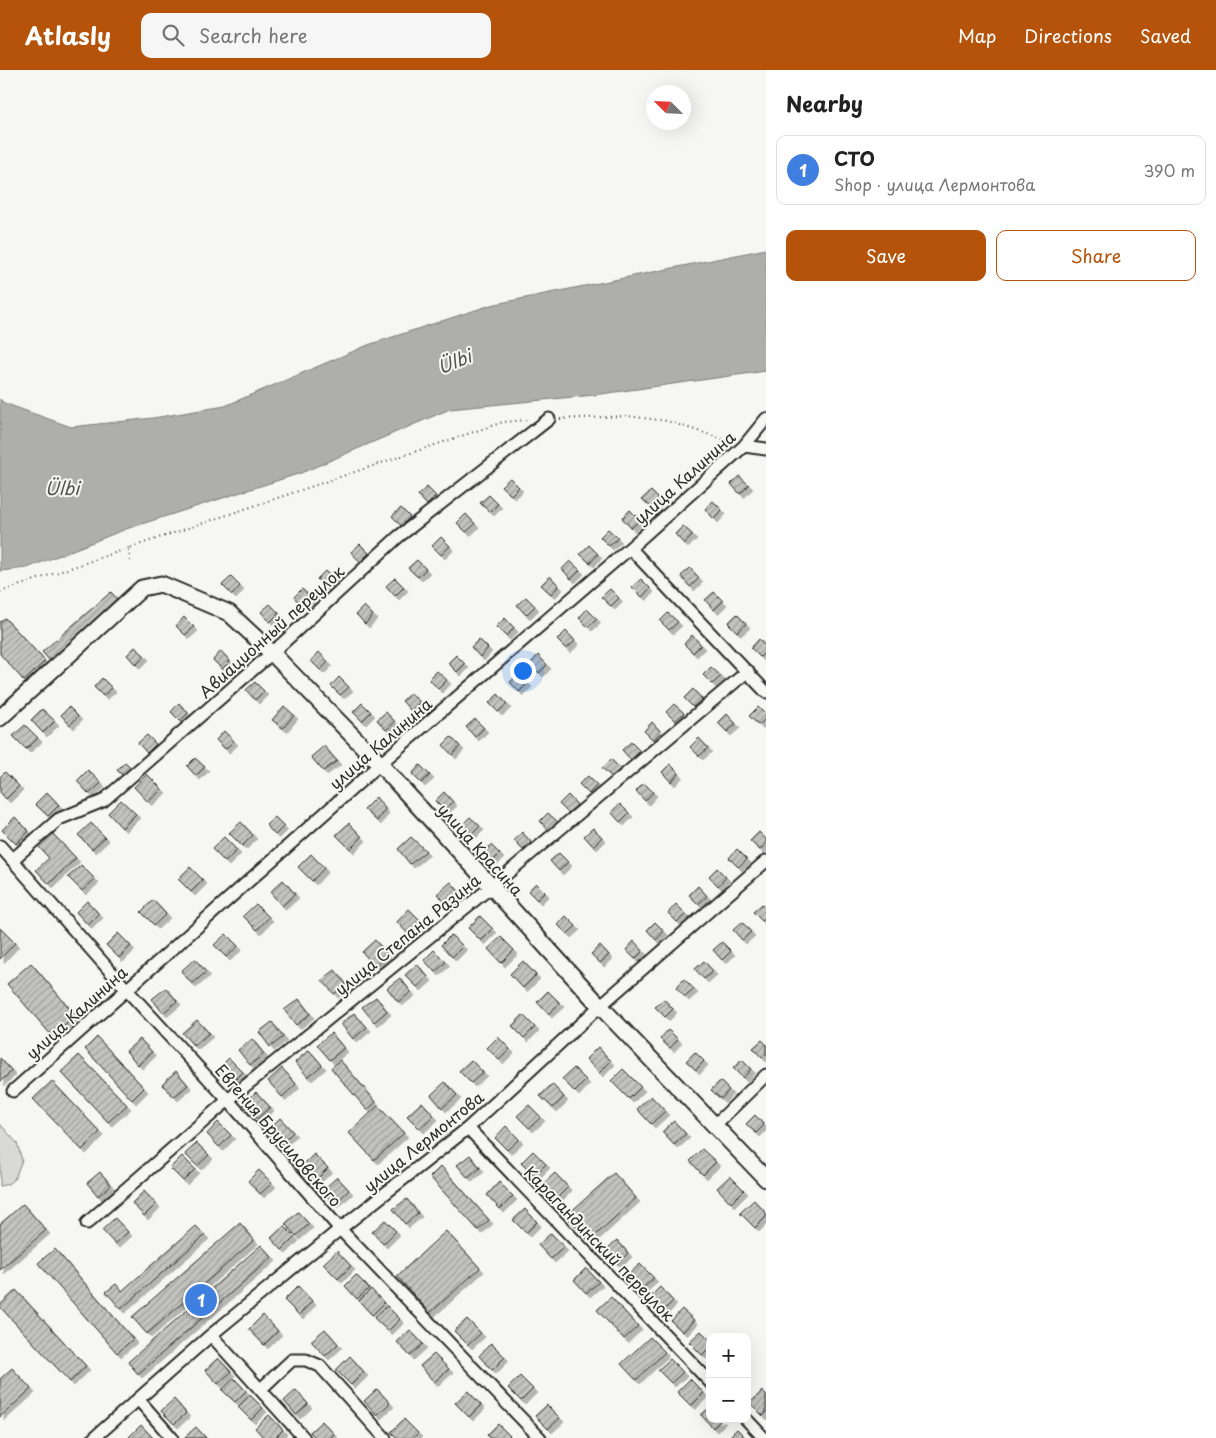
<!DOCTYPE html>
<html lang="en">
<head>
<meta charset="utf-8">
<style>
	:root { --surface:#fff; --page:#f6f6f6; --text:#222; --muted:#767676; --line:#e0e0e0; --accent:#b45309 }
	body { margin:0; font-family:"Playpen Sans",sans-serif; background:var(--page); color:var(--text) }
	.controls { position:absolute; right:15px; bottom:15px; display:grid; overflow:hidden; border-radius:10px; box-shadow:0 5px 20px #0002 }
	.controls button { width:45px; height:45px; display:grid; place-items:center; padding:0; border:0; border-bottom:1px solid var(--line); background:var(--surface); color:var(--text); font:25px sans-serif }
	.compass { position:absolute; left:646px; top:15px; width:45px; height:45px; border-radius:50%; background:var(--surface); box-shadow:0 5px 20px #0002; rotate:294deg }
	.you { position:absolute; left:522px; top:600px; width:18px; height:18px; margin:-12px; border:4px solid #fff; border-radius:50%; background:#1a73e8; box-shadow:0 0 0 8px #1a73e833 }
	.badge { display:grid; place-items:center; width:32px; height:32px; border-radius:50%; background:var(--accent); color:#fff; font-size:16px; font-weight:700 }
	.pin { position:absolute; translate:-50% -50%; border:2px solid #fff; box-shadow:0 1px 5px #0006 }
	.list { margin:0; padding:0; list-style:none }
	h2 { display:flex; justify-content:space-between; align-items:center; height:65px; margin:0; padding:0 20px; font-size:21px }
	h2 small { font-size:16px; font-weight:400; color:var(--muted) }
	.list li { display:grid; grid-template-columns:32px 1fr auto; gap:15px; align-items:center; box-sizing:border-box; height:70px; margin:0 10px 10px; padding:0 10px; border:1px solid var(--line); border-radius:10px }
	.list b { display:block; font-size:19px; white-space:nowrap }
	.list p { margin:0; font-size:16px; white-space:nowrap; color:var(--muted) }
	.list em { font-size:16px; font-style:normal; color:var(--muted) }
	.actions { display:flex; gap:10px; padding:15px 20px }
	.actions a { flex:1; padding:11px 0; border:1px solid var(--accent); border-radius:10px; text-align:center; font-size:18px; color:var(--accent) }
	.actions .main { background:var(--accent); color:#fff }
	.icon { flex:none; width:28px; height:28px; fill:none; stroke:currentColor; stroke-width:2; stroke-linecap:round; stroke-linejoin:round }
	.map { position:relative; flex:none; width:766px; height:1368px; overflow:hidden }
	header { display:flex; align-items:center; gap:30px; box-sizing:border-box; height:70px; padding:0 25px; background:var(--accent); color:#fff }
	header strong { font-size:24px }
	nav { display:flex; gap:28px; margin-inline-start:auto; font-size:18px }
	.search { width:350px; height:45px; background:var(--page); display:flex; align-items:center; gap:12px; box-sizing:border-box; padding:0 18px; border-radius:10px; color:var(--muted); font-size:19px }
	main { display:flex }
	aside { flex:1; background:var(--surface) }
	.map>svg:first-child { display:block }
	.pitch { fill:#d9d9d5; stroke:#828280 }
	.water { fill:#aeaeab; stroke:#7a7a78 }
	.building { fill:url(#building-hatch); stroke:#2b2b2b; filter:url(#shadow) }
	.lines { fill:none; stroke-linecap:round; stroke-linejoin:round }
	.minor-casing { stroke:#2b2b2b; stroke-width:15 }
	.tertiary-casing { stroke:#2b2b2b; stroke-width:19 }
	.path { stroke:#2b2b2b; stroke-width:2; stroke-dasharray:1 4; stroke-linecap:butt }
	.minor { stroke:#f6f6f2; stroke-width:11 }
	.tertiary { stroke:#f6f6f2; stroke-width:15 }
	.labels { text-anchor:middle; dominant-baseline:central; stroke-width:4; stroke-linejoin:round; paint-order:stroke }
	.street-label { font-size:16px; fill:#2b2b2b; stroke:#f6f6f2 }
	.water-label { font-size:18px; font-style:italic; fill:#525251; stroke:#f6f6f2 }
</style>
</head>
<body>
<header>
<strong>Atlasly</strong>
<div class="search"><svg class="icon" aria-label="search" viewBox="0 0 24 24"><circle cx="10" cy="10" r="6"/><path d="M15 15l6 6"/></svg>Search here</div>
<nav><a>Map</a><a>Directions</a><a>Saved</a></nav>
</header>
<main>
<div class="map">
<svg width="766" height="1368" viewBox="0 0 766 1368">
	<defs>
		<pattern id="building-hatch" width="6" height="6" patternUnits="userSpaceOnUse" patternTransform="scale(1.25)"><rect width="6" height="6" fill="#c3c3c0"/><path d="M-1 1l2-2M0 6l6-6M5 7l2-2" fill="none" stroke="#9f9f9c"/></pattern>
		<filter id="shadow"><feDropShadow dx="4" dy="4" stdDeviation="0" flood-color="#0004"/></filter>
	</defs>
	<rect width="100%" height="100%" fill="#f6f6f2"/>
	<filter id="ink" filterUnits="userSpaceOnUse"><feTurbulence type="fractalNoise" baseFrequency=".02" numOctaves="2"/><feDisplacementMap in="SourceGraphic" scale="10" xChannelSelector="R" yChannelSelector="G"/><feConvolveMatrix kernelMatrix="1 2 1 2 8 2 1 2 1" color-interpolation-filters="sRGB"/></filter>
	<g filter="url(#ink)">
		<path class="pitch" d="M0,1054L17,1073L22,1090L15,1108L8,1114L0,1116Z"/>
		<path class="water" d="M766,179V301L594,325L450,339L301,403L126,459L27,498L0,501V329L4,333L71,357L153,348L225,336L368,275L491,235Z"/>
		<path class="building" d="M739,406L749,415L740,424L731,414Z
			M510,408L519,417L511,425L501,416Z
			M427,417L436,426L427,435L418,425Z
			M651,421L660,430L652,438L642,429Z
			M489,425L498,434L490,442L480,433Z
			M713,431L722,440L714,449L705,439Z
			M401,438L410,447L401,456L392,446Z
			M630,440L640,450L631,458L622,448Z
			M466,444L475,454L466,462L457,453Z
			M683,456L693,465L684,474L675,464Z
			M608,459L618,468L609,476L600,467Z
			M441,467L450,476L441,485L432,476Z
			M360,474L369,483L360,492L351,482Z
			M589,475L598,484L590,493L580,484Z
			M417,490L426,499L418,507L408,498Z
			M570,491L580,500L571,509L562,499Z
			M690,498L699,508L690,517L681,506Z
			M325,501L335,510L326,519L317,509Z
			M550,506L559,516L551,524L541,515Z
			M231,507L240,516L232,525L222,515Z
			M395,508L404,517L395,526L386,516Z
			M641,509L650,518L642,527L632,517Z
			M302,519L312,528L303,537L294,527Z
			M610,519L619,528L611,536L601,527Z
			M111,522L120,533L51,592L42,582Z
			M714,522L723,531L714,540L705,530Z
			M526,527L535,536L526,545L517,535Z
			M270,534L279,543L270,552L261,542Z
			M364,536L373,545L365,554L356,544Z
			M587,539L597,549L588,557L579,548Z
			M668,543L678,552L669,560L660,551Z
			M737,544L746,554L737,562L728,553Z
			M184,547L194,557L185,565L176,556Z
			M5,548L45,591L24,611L0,584V552Z
			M505,548L514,558L506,566L496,557Z
			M566,561L575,571L566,579L557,570Z
			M692,565L701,575L693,583L684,574Z
			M479,569L488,578L480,587L471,577Z
			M759,569L766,577V581L760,587L751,578Z
			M135,577L145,586L136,595L127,585Z
			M221,581L230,591L222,599L213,590Z
			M319,582L328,592L320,600L311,591Z
			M456,585L465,594L457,602L448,593Z
			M538,585L547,595L539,603L530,594Z
			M711,597L721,606L712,614L703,605Z
			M437,601L447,610L438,619L429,609Z
			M519,604L528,613L519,622L510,612Z
			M339,607L349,617L340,625L331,616Z
			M102,608L112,618L103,626L94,617Z
			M255,612L264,621L255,630L246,620Z
			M693,619L702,629L693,637L684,628Z
			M410,623L420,632L411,641L402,631Z
			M498,624L507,634L498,642L489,633Z
			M179,633L188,643L180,651L171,642Z
			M362,633L371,642L362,651L353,642Z
			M674,634L684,643L675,651L666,642Z
			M284,636L294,645L283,658L272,650Z
			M69,637L78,646L70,655L61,645Z
			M758,637L766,645V648L759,655L749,646Z
			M42,639L55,651L43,663L31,650Z
			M386,642L395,652L386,660L377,650Z
			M727,644L736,654L727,662L718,653Z
			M475,649L484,658L475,667L466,657Z
			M652,652L661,662L653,670L644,661Z
			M25,655L38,668L26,679L13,666Z
			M224,661L234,671L225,679L216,670Z
			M147,665L156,674L147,683L138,673Z
			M451,667L460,676L452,685L443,675Z
			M699,668L708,678L699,686L690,677Z
			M631,672L640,681L631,690L622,680Z
			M324,676L337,691L323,701L311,687Z
			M195,688L205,697L196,706L187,696Z
			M611,689L620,699L612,707L602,698Z
			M125,692L135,701L126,709L117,700Z
			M670,694L679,703L671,712L662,702Z
			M420,695L430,705L421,713L412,704Z
			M88,700L101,713L89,724L77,711Z
			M5,702L19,716L6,729L0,722V707Z
			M147,704L162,719L148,732L134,717Z
			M588,706L597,715L589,724L579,714Z
			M644,713L653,722L645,731L636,721Z
			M47,722L59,735L48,746L35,734Z
			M444,722L453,732L444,740L435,731Z
			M568,725L577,735L568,743L559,734Z
			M376,727L385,739L377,751L364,739Z
			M121,730L136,744L122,758L108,743Z
			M620,734L629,743L620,752L611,742Z
			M548,743L558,752L549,761L540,751Z
			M15,747L29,761L16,774L2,760Z
			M275,747L284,756L275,765L266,755Z
			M470,747L480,756L471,765L462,755Z
			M241,752L253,765L242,776L229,763Z
			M91,753L105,767L92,779L78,765Z
			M349,753L362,767L350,779L336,765Z
			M593,758L602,767L593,776L584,766Z
			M522,762L531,772L523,780L514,771Z
			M759,762L766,769V774L760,780L750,771Z
			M52,763L76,788L49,814L36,800L49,788L38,776Z
			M224,767L237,780L225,792L212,779Z
			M411,767L426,781L410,794L398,779Z
			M491,775L500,784L491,793L482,783Z
			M737,779L747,789L738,797L729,788Z
			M559,783L568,792L559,801L550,791Z
			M311,784L324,798L312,811L298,797Z
			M81,795L95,809L82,821L68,807Z
			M190,797L203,810L191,822L178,809Z
			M717,798L726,807L718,816L709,806Z
			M283,810L295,824L282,836L270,822Z
			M451,812L460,823L447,834L437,824Z
			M536,813L545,822L537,830L528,821Z
			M698,816L707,826L698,834L689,825Z
			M153,830L166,844L154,855L141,842Z
			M87,831L99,844L88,855L76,842Z
			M256,834L269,847L257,860L243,846Z
			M676,834L686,844L677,852L668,843Z
			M762,834L766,838V848L762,851L753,842Z
			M409,839L423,853L410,866L397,852Z
			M480,846L493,859L481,871L468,858Z
			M566,846L576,856L567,864L558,855Z
			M655,852L664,861L656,870L647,860Z
			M742,852L751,862L742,870L733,860Z
			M0,858L15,873L0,889Z
			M118,863L131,876L119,888L106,875Z
			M226,864L238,876L226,887L214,875Z
			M451,865L463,876L452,887L441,875Z
			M501,867L514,880L501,893L488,879Z
			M375,870L387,884L375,896L362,882Z
			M634,871L643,881L635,889L626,880Z
			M722,872L731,881L722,890L713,880Z
			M600,875L609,885L600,893L591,884Z
			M434,880L446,892L435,902L424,890Z
			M195,889L206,902L192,914L181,901Z
			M523,891L536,905L523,918L510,904Z
			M704,891L713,901L704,909L695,899Z
			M31,893L76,946L52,966L7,914Z
			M417,894L428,907L417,917L405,905Z
			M335,900L346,914L334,924L322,910Z
			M400,908L411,922L398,932L387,918Z
			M684,909L694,919L685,927L676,918Z
			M166,918L177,931L163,943L152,929Z
			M548,921L560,933L548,944L537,932Z
			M376,927L387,941L374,952L362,937Z
			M299,929L310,944L296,955L284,940Z
			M664,929L673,939L665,947L655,937Z
			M354,943L367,957L353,969L341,954Z
			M523,945L535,957L524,968L512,956Z
			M197,950L209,963L194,976L182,963Z
			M272,952L283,967L270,977L259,962Z
			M668,960L678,969L670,978L660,969Z
			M331,963L344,978L330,990L317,975Z
			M97,967L144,1018L132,1030L85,979Z
			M498,967L510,979L499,990L487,978Z
			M140,969L152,982L138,995L126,981Z
			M252,969L264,984L250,995L238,980Z
			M762,970L766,974V984L762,988L753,978Z
			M598,977L611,991L599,1003L586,989Z
			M309,980L322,995L308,1007L295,992Z
			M695,982L704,991L696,1000L686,991Z
			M79,985L127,1035L108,1052L61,1002Z
			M0,988L12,1001L0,1012Z
			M229,988L243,1002L230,1015L216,1001Z
			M340,990L376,1032L367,1040L331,998Z
			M471,990L483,1002L471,1013L459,1001Z
			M742,990L751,999L743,1008L733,998Z
			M282,998L296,1014L282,1027L268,1011Z
			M574,998L586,1010L575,1022L562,1009Z
			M623,999L641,1017L629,1029L611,1011Z
			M176,1001L188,1015L174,1027L162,1014Z
			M52,1011L100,1062L82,1080L33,1029Z
			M720,1011L729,1020L721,1029L711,1020Z
			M445,1012L457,1025L442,1038L431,1025Z
			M552,1014L564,1027L553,1038L540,1026Z
			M256,1022L270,1037L257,1049L243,1035Z
			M651,1026L665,1041L651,1054L637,1039Z
			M422,1032L434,1046L420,1059L407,1046Z
			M529,1035L541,1047L529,1058L517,1046Z
			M378,1036L404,1063L374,1090L349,1063Z
			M755,1045L764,1055L756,1063L746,1054Z
			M280,1048L293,1062L280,1075L267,1061Z
			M674,1051L686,1064L674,1075L662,1062Z
			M218,1052L231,1065L219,1077L207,1064Z
			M506,1056L519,1069L507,1080L495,1068Z
			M197,1073L209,1085L197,1096L185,1084Z
			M702,1079L716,1092L703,1105L690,1091Z
			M533,1081L546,1094L534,1106L521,1093Z
			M314,1084L328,1098L315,1111L301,1097Z
			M470,1085L480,1098L468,1108L457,1095Z
			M182,1086L195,1099L183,1111L170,1098Z
			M441,1096L489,1150L478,1160L430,1107Z
			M259,1100L272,1113L260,1124L248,1111Z
			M100,1102L111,1115L98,1126L87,1113Z
			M555,1103L568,1117L556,1129L542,1115Z
			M614,1103L636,1128L589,1171L566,1146Z
			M730,1106L744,1120L731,1133L717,1118Z
			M337,1107L349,1120L334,1134L322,1121Z
			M499,1112L513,1126L500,1139L487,1125Z
			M144,1121L156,1134L144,1146L132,1133Z
			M407,1129L418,1143L405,1154L393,1139Z
			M754,1130L766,1143V1147L755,1158L740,1143Z
			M23,1134L46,1160L0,1200V1154Z
			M525,1139L537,1152L526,1163L513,1150Z
			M298,1142L309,1154L296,1166L285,1154Z
			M115,1148L128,1162L115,1174L102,1160Z
			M385,1150L396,1161L383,1174L372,1162Z
			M240,1153L254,1170L147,1264L132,1247Z
			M196,1156L205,1165L121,1239L106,1222L116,1214L122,1221Z
			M284,1156L295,1167L282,1180L271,1168Z
			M446,1161L480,1198L430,1243L397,1206Z
			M551,1163L564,1177L551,1189L538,1175Z
			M617,1170L628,1183L617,1194L605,1181Z
			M261,1175L272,1187L138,1304L128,1292Z
			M55,1179L133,1269L117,1283L38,1193Z
			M337,1181L351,1196L338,1209L323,1194Z
			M640,1194L654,1208L641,1220L627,1206Z
			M586,1198L599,1212L586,1223L574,1210Z
			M356,1205L369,1218L357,1229L345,1216Z
			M298,1216L312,1231L299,1245L284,1230Z
			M660,1217L673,1231L661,1243L648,1229Z
			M371,1219L384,1233L372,1245L359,1231Z
			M16,1220L86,1296L70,1312L0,1237V1235Z
			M611,1227L638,1256L624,1269L597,1240Z
			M387,1236L400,1249L388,1261L374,1248Z
			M682,1239L694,1250L683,1262L671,1251Z
			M263,1245L278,1261L264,1275L249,1259Z
			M467,1249L481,1263L468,1275L454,1261Z
			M325,1259L338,1274L325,1286L311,1271Z
			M410,1260L423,1274L410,1286L397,1272Z
			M701,1261L710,1270V1277L702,1285L689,1272Z
			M650,1267L665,1282L636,1310L621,1294Z
			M491,1273L505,1287L492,1300L479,1286Z
			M434,1284L449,1299L434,1312L420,1296Z
			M350,1286L364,1302L351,1315L336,1300Z
			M218,1288L231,1302L218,1314L205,1300Z
			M670,1289L683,1302L671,1313L658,1300Z
			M12,1298L31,1319L0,1347V1309Z
			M520,1306L533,1319L521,1331L508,1318Z
			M234,1308L246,1321L235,1332L222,1320Z
			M690,1309L704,1323L691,1336L677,1322Z
			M377,1319L390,1333L377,1345L364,1331Z
			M296,1320L308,1334L296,1345L284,1331Z
			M468,1321L481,1335L469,1347L455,1333Z
			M762,1321L766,1325V1343L763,1346L750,1333Z
			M250,1325L263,1338L251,1350L238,1337Z
			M174,1329L186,1343L174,1354L161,1341Z
			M547,1335L560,1348L548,1359L535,1346Z
			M710,1337V1349H722L713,1358L701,1345Z
			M269,1345L283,1360L275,1368H264L255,1358Z
			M404,1349L418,1363L413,1368H397L391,1362Z
			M322,1351L334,1364L330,1368H316L310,1362Z
			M498,1354L510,1366L508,1368H490L487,1365Z
			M141,1355L153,1368H131L129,1367Z
			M196,1357L206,1368H184Z
			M737,1359L746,1368H728Z"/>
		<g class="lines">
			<defs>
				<path id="minor" d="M744,376L766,379
					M630,478L766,622
					M0,776L126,919L228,1030L340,1159L540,1368
					M12,790L59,749L103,731L272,583L398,467L549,349
					M13,1021L380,694L630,478L744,376L766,349
					M715,1055L766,1005
					M468,1058L710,1312
					M87,1153L228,1030L491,817L748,601
					M211,1265L304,1368
					M261,1319L292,1290H306L320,1296L385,1368
					M138,1329L172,1368
					M746,1349L764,1368
					M94,1368L211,1265L340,1159L468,1058L600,936L766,791"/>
				<path id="tertiary" d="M0,648L142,518L161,514L229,543L272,583L380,694L600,936L766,1109"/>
			</defs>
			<use href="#minor" class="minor-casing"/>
			<use href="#tertiary" class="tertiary-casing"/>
			<path class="path" d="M560,349L628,346L667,351L732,372
				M130,491L129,478L503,352L528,350
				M0,522L129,478"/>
			<use href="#minor" class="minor"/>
			<use href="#tertiary" class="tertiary"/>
		</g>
	</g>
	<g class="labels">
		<g class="street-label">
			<text transform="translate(684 407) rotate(-42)">улица Калинина</text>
			<text transform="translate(271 561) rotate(-42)">Авиационный переулок</text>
			<text transform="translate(380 673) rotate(-41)">улица Калинина</text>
			<text transform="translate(481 779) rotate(48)">улица Красина</text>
			<text transform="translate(407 864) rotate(-39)">улица Степана Разина</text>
			<text transform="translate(76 942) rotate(-42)">улица Калинина</text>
			<text transform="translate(279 1065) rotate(49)">Евгения Брусиловского</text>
			<text transform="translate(423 1071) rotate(-39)">улица Лермонтова</text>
			<text transform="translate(600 1173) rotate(46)">Карагандинский переулок</text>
		</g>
		<g class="water-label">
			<text transform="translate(454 291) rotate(-22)">Ülbi</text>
			<text x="62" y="417">Ülbi</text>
		</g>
	</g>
</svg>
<div class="controls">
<button>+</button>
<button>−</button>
</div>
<svg class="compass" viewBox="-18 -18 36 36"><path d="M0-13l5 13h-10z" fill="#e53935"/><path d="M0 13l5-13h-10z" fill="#767676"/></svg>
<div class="you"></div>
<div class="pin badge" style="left:201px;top:1230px;background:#3f7fe0">1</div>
</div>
<aside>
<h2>Nearby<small></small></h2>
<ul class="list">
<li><span class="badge" style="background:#3f7fe0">1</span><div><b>СТО</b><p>Shop · улица Лермонтова</p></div><em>390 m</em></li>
</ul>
<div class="actions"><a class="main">Save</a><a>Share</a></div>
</aside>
</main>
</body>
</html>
